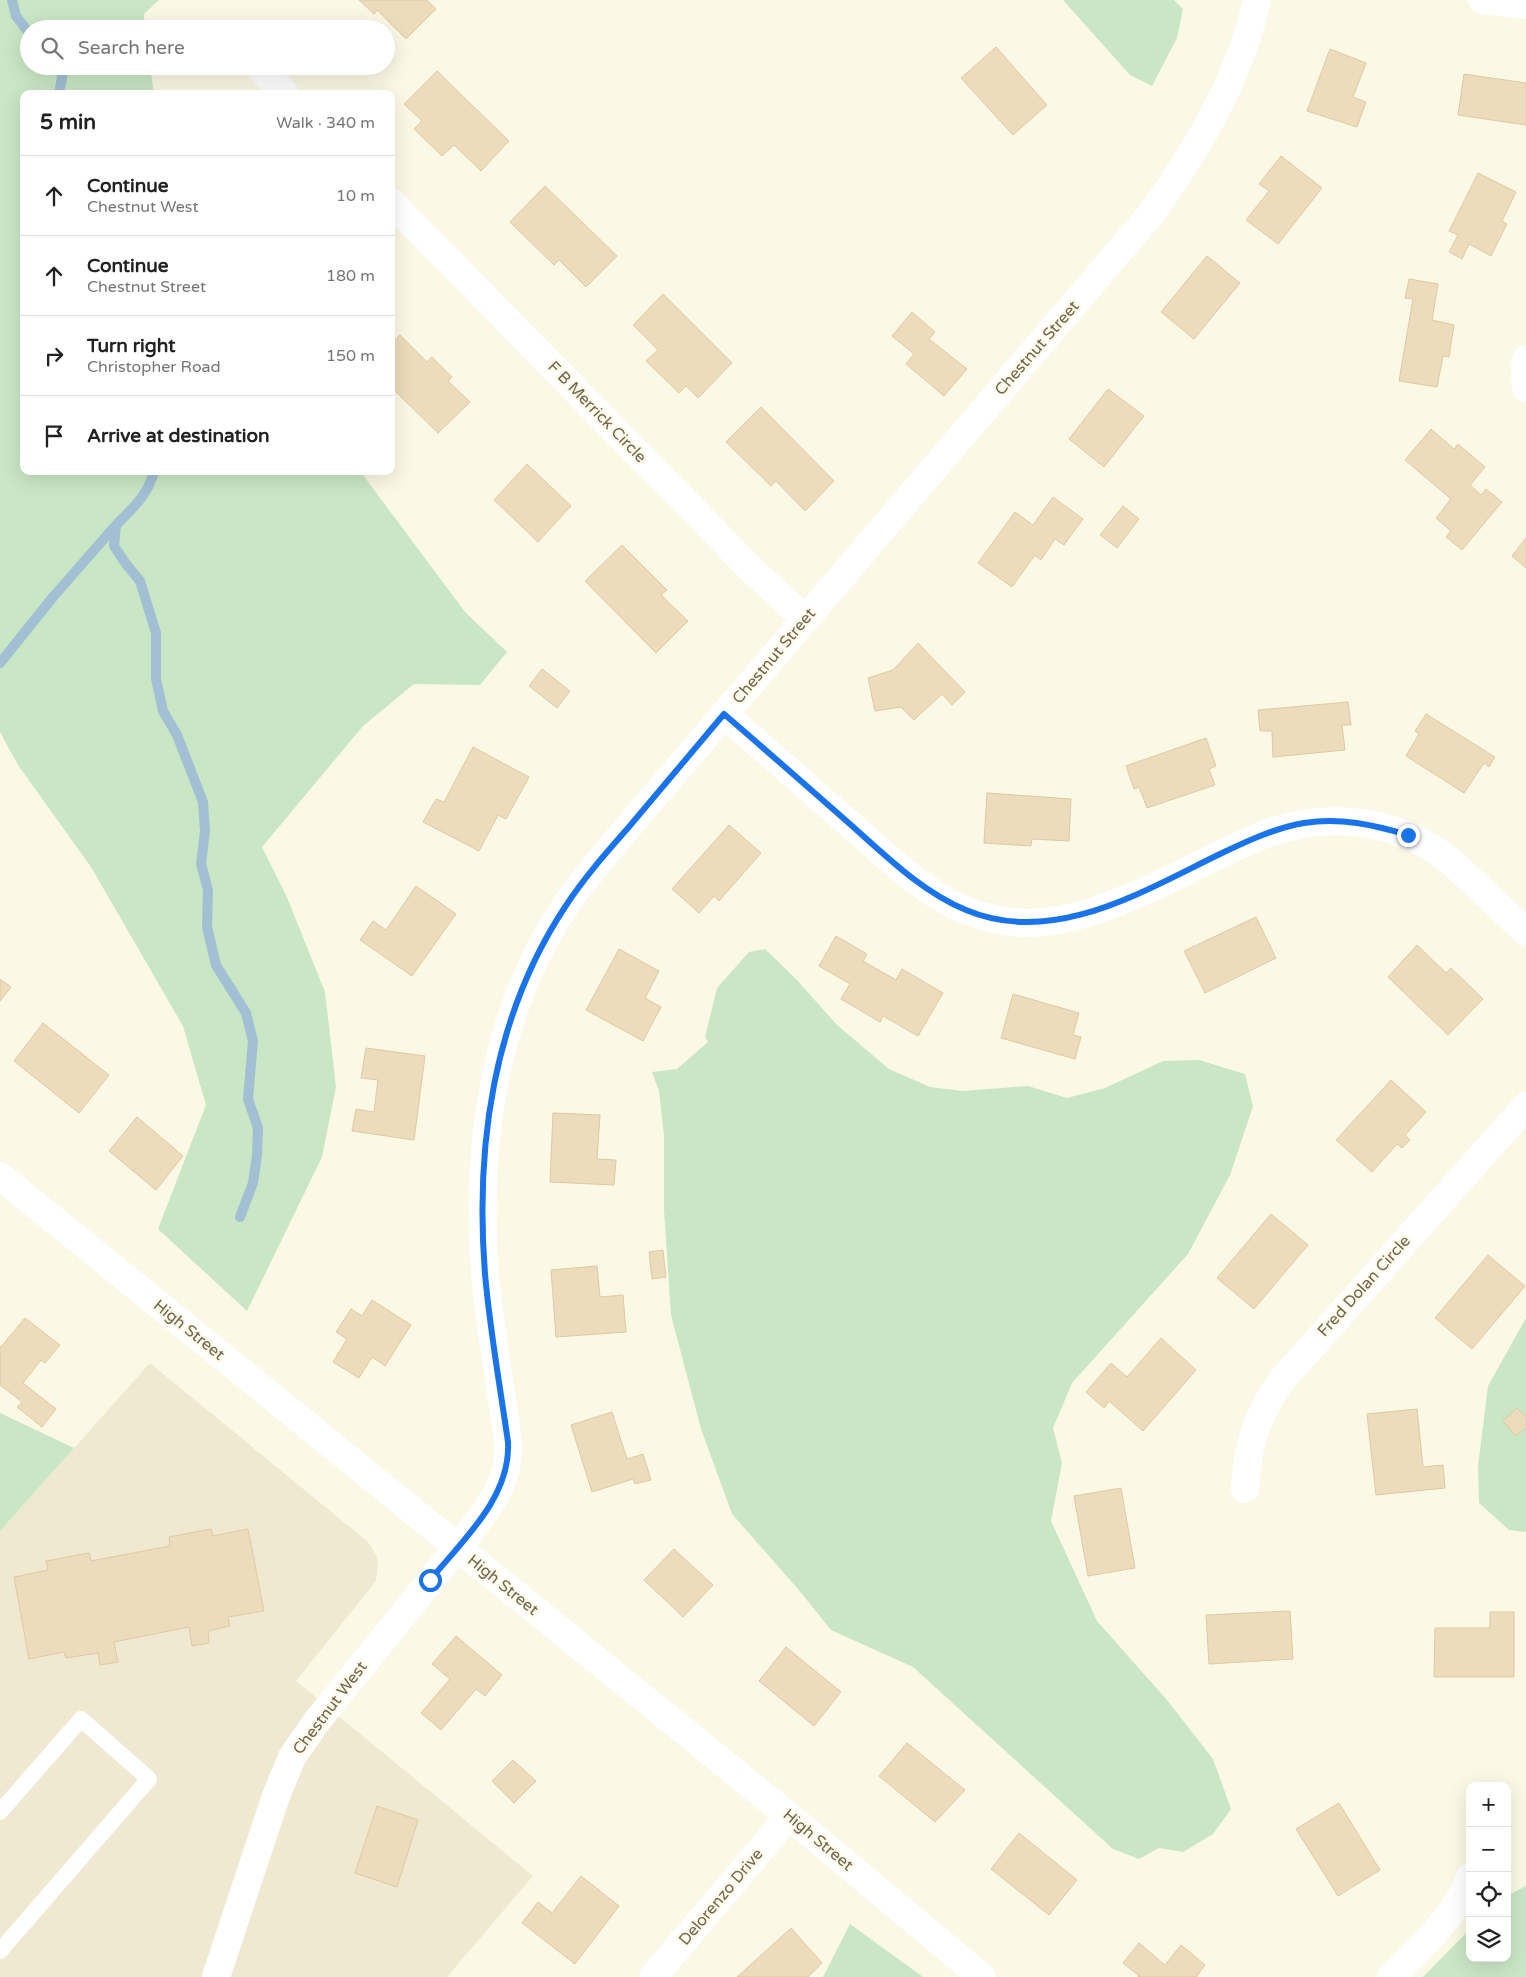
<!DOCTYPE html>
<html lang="en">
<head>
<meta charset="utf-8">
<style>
	:root { --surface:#fff; --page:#f6f6f6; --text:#222; --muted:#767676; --line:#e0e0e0 }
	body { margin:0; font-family:"Varela Round",sans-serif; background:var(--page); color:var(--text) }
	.controls { position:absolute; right:15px; bottom:15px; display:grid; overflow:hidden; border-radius:10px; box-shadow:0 5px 20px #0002 }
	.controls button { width:45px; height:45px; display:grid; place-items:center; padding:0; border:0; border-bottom:1px solid var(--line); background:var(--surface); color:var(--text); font:25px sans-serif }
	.stop { position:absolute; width:15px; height:15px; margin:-11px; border:4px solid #1a73e8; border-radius:50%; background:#fff }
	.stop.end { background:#1a73e8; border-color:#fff; box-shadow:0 1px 5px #0008 }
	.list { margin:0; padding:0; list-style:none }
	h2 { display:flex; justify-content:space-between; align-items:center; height:65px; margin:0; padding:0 20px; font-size:21px }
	h2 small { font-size:16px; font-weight:400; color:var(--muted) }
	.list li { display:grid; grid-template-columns:32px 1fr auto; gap:15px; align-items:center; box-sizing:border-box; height:80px; padding:0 20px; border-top:1px solid var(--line) }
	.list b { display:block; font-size:19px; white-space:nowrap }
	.list p { margin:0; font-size:16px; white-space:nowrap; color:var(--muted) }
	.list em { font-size:16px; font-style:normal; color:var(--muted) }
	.icon { flex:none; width:28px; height:28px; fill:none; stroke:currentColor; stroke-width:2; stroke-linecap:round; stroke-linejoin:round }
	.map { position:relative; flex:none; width:1526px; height:1977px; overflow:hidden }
	.search { position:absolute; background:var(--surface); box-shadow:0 5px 20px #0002; left:20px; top:20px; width:375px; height:55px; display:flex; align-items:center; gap:12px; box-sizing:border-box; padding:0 18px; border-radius:28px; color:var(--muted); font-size:19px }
	.panel { position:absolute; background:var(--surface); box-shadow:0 5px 20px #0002; left:20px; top:90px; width:375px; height:385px; border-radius:10px }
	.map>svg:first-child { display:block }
	.residential { fill:#efe9d1 }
	.green { fill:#c9e7c4 }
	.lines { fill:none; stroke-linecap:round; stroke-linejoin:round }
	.stream { stroke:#a2bfd4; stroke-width:10 }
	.building { fill:#ecdcbc; stroke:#e0c9a0 }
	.service { stroke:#fff; stroke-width:16 }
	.minor { stroke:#fff; stroke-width:28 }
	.secondary { stroke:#fff; stroke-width:28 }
	.route { stroke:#1a73e8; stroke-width:6 }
	.labels { text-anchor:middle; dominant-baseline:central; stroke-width:5; stroke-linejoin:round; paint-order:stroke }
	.street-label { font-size:16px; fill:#72634c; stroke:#fefbeb }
</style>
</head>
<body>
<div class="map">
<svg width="1526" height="1977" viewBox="0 0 1526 1977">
	<rect width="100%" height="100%" fill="#fbf8e5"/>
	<path class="residential" d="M150,1363L368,1542L376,1555L378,1563L376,1581L296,1681L533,1876L447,1977H0V1531Z"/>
	<path class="green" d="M0,0H159L144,14L145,29H29V66H150L154,94H24V471H360L465,612L507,652L480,685L414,684L363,726L262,847L286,895L325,992L336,1087L322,1157L247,1311L158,1229L206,1105L183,1026L91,867L18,765L0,732Z
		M1063,0H1174L1183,9L1177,38L1152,86L1130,75Z
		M765,949L796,979L837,1025L889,1069L930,1087L962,1091L1028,1086L1067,1098L1105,1088L1163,1061L1199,1060L1245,1074L1253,1106L1230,1175L1188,1254L1072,1383L1053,1428L1062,1463L1051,1521L1097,1621L1167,1700L1213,1759L1231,1809L1213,1834L1183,1852L1159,1848L1139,1859L1113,1849L913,1667L831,1630L798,1589L732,1514L701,1429L671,1315L664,1210V1136L659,1091L652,1072L677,1069L708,1042L705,1037L717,988L749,952Z
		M1526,1318V1532L1509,1530L1479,1503L1478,1467L1488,1386Z
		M0,1413L74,1448L0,1531Z
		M1526,1886V1977H1423L1470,1929V1958H1507V1896Z
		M850,1924L923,1977H823Z"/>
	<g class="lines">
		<path class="stream" d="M12,0L16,16L29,33
			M59,94L63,72L59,66
			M154,471C149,494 132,509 116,525L114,546L126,564L140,581L156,633V679L163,711L177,735L203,802L205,831L201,864L208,890L207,927L216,965L246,1013L253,1041L248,1099L258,1128L257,1155L253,1183L240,1217
			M0,663L53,597L116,525"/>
	</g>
	<path class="building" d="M359,0H427L436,9L406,39L377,10L374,14Z
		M996,47L1047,105L1013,135L961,78Z
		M1330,49L1366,63L1353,97L1366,102L1357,127L1307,111Z
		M437,71L509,141L481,171L454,145L442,156L414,129L422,121L404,104Z
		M1464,74L1526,83V125L1458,115Z
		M1281,156L1322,188L1278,244L1246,220L1269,191L1259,184Z
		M1478,173L1516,192L1502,221L1507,224L1491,256L1469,244L1462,259L1449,252L1458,235L1449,231Z
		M545,186L617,256L586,287L559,260L554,265L510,222Z
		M1207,256L1240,283L1194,339L1161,312Z
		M1409,279L1438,284L1432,320L1454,325L1449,357L1443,356L1437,387L1399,381L1413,299L1405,298Z
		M663,294L732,363L698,398L686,386L679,393L646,361L658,350L633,325Z
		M912,312L935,332L929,339L967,369L944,396L906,364L914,354L892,336Z
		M400,335L427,362L432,357L452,377L448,381L470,402L438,433L391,387V344Z
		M1108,389L1144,416L1104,467L1069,439Z
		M761,407L834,481L805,511L776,481L771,486L726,442Z
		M1431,429L1454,449L1458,444L1485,467L1470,485L1481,495L1486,489L1502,502L1462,550L1446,537L1451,531L1436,518L1451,499L1405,460Z
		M527,464L571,506L538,542L494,500Z
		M1053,497L1083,519L1064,545L1055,539L1041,560L1035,555L1012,587L978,563L1015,512L1033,525Z
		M1123,506L1139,519L1117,548L1100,535Z
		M1526,538V568L1512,556Z
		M622,545L667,590L661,595L688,621L656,653L585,581Z
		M918,643L965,692L952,705L942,694L914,720L901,707L875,711L868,678L893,670Z
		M542,669L570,691L557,708L529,686Z
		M1348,702L1351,725H1342L1345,750L1273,757L1272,731H1260L1258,710Z
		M1426,714L1495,757L1489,767L1484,763L1464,793L1406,756L1419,734L1415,731Z
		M1206,738L1216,766L1209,769L1215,785L1147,808L1139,787L1134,789L1126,766Z
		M473,747L529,777L506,819L498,815L479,851L423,822L436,799L444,802Z
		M987,793L1071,799L1069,841L1032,839L1031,846L984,843Z
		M729,825L761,853L719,901L714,896L699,913L672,889Z
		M416,886L456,914L412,976L360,940L373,921L386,930Z
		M1256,917L1276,958L1205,993L1184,951Z
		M836,936L867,954L863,961L896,980L902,969L943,993L918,1036L883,1016L880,1022L841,999L850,984L819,966Z
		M1417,945L1446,973L1451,968L1483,999L1448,1035L1388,977Z
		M619,949L659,971L645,998L661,1007L643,1041L586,1010Z
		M0,979L11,987L0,1001Z
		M1013,994L1079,1013L1073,1035L1081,1037L1075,1059L1001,1038Z
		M43,1023L109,1075L79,1113L14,1061Z
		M366,1048L425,1056L414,1140L352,1131L356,1109L374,1112L378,1080L361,1078Z
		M1391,1080L1426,1112L1405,1135L1410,1140L1402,1148L1397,1144L1372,1172L1336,1140Z
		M553,1113L600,1115L597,1159L616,1160L614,1185L550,1182Z
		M137,1117L183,1156L156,1190L109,1151Z
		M1271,1214L1308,1245L1254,1309L1217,1278Z
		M663,1250L666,1277L652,1279L649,1252Z
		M1488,1255L1525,1286L1472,1349L1435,1318Z
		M597,1266L600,1297L623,1295L626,1332L556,1337L551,1270Z
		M372,1300L411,1325L385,1366L372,1357L359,1378L333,1362L347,1339L336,1332L351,1309L362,1316Z
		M25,1318L60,1345L45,1363L41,1360L23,1383L56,1409L42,1427L17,1407L22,1402L0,1385V1348Z
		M1161,1338L1196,1370L1143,1431L1109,1401L1104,1408L1086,1392L1111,1363L1127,1377Z
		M1517,1408L1526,1417V1427L1516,1436L1503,1421Z
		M1417,1409L1423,1467L1443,1465L1445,1488L1376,1495L1367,1414Z
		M612,1412L627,1459L643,1454L651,1480L635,1484L633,1479L592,1492L571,1425Z
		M1121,1488L1135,1568L1088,1576L1074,1496Z
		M211,1529L213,1536L248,1529L264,1611L228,1617L230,1626L208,1631L209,1643L192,1646L189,1627L114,1642L118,1662L100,1665L98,1653L66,1658L64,1652L29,1659L14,1577L48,1570L46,1561L89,1553L91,1561L170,1546L169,1537Z
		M674,1549L713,1585L683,1617L644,1580Z
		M1290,1611L1293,1659L1209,1664L1206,1615Z
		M1490,1612H1514V1677H1434L1435,1628H1490Z
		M456,1636L502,1675L485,1696L476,1689L441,1730L421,1713L450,1679L432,1664Z
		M786,1647L841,1692L814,1726L759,1681Z
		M907,1743L965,1790L935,1822L879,1776Z
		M513,1760L536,1781L514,1803L492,1781Z
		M1339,1803L1380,1870L1338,1896L1296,1829Z
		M377,1806L418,1820L397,1887L355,1873Z
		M1019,1833L1077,1880L1049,1915L991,1869Z
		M581,1876L619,1906L575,1964L522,1923L538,1902L552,1913Z
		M791,1928L822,1963L808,1977H737Z
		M1139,1943L1165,1965L1181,1945L1205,1965L1196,1977H1138L1139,1976L1123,1963Z"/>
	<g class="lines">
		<path class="service" d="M0,1812L81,1719L149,1779L0,1951"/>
		<path class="minor" d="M1482,0L1526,5
			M258,66L285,94
			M391,202L753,571L805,619
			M1526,359L1525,369L1526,388
			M724,714C767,752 810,789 852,826C887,857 924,893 967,911C996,922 1029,926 1060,920C1133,905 1197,862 1265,834C1325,812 1393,818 1445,857C1455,864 1464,874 1473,882C1491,899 1508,915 1526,932
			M1245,1489C1247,1445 1257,1415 1282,1380L1526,1106
			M216,1977L276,1796L292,1757L317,1721L457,1548
			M653,1977L789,1816
			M1391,1977C1418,1950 1458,1914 1470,1877"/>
		<path class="secondary" d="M0,1176L789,1816L982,1977
			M457,1548C482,1516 511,1486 508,1442C501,1386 490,1331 485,1274C475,1147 493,1013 566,905C576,889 589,875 600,860L1151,214C1197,150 1240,78 1257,0"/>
	</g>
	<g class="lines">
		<path class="route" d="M430,1580C463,1540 511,1497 508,1442C500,1386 490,1331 485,1274C475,1147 493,1016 565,907C583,879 606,853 628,828C660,790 692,752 724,714C767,751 809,788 851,825C886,856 922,892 966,910C1054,947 1143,891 1220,854C1247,841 1275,828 1304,823C1340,817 1374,825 1408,835"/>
	</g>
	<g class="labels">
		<g class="street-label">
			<text transform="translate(1037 348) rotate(-49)">Chestnut Street</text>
			<text transform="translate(597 412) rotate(46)">F B Merrick Circle</text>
			<text transform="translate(774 656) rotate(-50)">Chestnut Street</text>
			<text transform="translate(1364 1286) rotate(-48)">Fred Dolan Circle</text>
			<text transform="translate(189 1330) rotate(39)">High Street</text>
			<text transform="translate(503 1585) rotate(39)">High Street</text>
			<text transform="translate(330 1708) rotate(-53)">Chestnut West</text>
			<text transform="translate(818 1840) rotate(40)">High Street</text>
			<text transform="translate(721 1897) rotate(-50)">Delorenzo Drive</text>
		</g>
	</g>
</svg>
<div class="controls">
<button>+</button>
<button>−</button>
<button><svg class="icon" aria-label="locate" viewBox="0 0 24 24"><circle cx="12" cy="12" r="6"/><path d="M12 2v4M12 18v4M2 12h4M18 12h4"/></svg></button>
<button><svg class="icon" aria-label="layers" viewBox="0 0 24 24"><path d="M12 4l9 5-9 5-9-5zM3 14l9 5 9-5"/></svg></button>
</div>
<div class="stop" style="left:430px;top:1580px"></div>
<div class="stop end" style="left:1408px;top:835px"></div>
<div class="search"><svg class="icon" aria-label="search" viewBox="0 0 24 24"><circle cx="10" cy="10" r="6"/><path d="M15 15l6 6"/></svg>Search here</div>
<section class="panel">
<h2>5 min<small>Walk · 340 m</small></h2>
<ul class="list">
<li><svg class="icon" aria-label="ahead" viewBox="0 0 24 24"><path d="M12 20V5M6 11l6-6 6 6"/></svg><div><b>Continue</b><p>Chestnut West</p></div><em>10 m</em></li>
<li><svg class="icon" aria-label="ahead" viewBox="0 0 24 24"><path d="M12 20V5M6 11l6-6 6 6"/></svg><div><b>Continue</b><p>Chestnut Street</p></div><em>180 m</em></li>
<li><svg class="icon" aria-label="right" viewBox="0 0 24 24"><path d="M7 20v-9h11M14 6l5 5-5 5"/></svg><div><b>Turn right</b><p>Christopher Road</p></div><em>150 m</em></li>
<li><svg class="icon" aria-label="arrive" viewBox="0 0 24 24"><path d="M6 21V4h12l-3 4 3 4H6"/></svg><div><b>Arrive at destination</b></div></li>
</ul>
</section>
</div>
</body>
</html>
